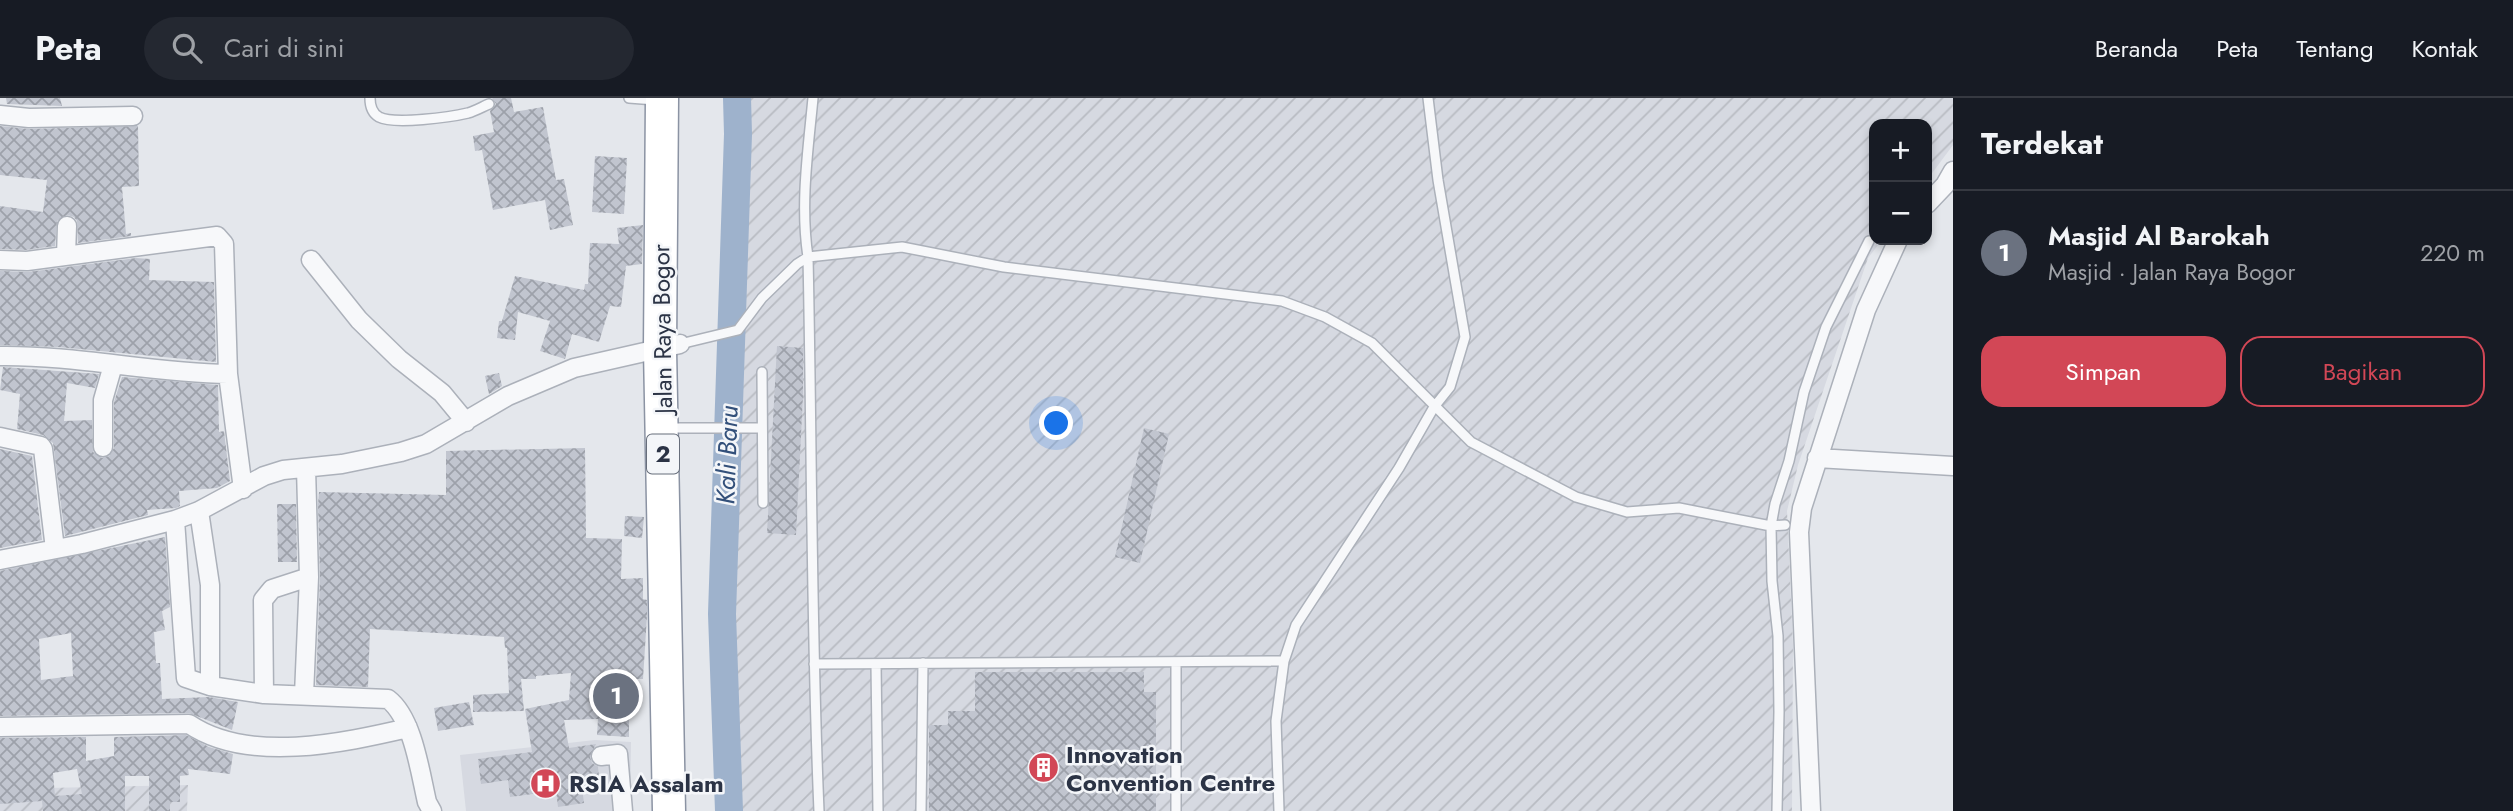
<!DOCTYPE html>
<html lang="id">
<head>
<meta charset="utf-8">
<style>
	:root { --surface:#171b24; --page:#242831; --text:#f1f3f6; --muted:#9ea1a6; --line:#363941; --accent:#d24756 }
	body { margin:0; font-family:Jost,sans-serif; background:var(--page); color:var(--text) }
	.controls { position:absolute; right:21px; top:21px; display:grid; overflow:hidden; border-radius:14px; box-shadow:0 4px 10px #0003 }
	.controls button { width:63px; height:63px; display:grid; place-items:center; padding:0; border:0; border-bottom:2px solid var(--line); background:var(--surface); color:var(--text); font:35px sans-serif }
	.you { position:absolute; left:1057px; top:326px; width:24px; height:24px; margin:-18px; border:5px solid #fff; border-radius:50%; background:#1a73e8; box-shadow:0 0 0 10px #1a73e833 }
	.badge { display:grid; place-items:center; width:46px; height:46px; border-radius:50%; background:var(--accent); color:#fff; font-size:23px; font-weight:700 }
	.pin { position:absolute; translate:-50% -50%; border:4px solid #fff; box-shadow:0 2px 7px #0006 }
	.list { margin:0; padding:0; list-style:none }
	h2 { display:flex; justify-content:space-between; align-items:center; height:91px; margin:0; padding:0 28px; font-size:30px }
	h2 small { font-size:23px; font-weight:400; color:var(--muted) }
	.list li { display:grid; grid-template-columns:46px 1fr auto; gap:21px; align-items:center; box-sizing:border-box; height:126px; padding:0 28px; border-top:2px solid var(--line) }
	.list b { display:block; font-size:26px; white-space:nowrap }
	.list p { margin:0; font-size:23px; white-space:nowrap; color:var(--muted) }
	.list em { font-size:23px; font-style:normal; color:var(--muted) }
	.actions { display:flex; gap:14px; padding:21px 28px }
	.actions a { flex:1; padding:16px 0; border:2px solid var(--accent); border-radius:21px; text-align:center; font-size:24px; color:var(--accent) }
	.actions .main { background:var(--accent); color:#fff }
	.icon { flex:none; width:38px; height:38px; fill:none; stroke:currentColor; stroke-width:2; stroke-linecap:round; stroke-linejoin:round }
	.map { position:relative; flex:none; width:1953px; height:713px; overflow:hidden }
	header { display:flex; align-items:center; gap:42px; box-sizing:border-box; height:98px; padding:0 35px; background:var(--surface); border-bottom:2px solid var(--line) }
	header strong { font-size:33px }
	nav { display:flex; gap:38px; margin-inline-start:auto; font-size:24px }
	.search { width:490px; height:63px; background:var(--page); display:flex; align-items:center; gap:18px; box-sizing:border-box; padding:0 24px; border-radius:38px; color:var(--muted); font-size:26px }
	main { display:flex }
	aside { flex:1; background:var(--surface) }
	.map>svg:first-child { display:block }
	.built { fill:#d6d9e1 }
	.industrial { fill:url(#industrial-furrows) }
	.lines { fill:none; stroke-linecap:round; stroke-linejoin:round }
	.river { stroke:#9eb2cc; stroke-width:28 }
	.building { fill:url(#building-cross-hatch); fill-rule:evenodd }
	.lane-casing { stroke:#acb1ba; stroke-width:12 }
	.street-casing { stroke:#acb1ba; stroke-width:21 }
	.highway-casing { stroke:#8b93a3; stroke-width:35 }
	.lane { stroke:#f7f8fa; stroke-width:9 }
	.street { stroke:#f7f8fa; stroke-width:18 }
	.highway { stroke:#fff; stroke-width:32 }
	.labels { text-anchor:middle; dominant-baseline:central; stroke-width:5; stroke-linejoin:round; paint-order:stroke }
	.shield { fill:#f4f6f9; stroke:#676e7b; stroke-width:2 }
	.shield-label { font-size:23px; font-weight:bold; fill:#2b3345 }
	.street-label { font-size:24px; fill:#2b3345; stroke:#f4f6f9 }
	.poi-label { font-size:24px; font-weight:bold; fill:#2b3345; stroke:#f4f6f9; text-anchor:start }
	.water-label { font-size:26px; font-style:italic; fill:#33507a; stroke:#f4f6f9 }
</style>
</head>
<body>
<header>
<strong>Peta</strong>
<div class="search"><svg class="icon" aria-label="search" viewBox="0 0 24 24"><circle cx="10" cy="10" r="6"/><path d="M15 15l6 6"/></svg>Cari di sini</div>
<nav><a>Beranda</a><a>Peta</a><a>Tentang</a><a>Kontak</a></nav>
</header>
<main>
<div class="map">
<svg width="1953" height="713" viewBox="0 0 1953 713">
	<defs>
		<pattern id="industrial-furrows" width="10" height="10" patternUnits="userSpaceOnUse" patternTransform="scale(1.75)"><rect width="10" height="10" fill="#d6d9e1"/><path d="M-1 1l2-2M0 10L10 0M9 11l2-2" fill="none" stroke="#b8bbc2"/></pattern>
		<pattern id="building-cross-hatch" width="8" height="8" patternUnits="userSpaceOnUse" patternTransform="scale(1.75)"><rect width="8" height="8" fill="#c1c5cf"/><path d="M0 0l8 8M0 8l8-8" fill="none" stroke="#9da1aa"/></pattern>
	</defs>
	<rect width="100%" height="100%" fill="#e4e7ec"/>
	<path class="built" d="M595,642L631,644L630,713H466L460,657Z"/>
	<path class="industrial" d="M727,0H1953V47L1927,82V26H1874V142H1882L1868,160L1798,367L1787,413L1793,547L1792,713H736Z
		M188,687L187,713H0V691Z"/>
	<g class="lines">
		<path class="river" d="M729,713L722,516L738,36L737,0"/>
	</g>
	<path class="building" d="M6,0H60L62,8L7,6Z
		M492,0H511L514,14L543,9L556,82L564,81L573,127L550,132L545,102L493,112L482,52L475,53L473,38L494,34L490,13L496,6Z
		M0,28L29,31L138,28L139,88L122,89L126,136L131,135V138L78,145L77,123L74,119L67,117L57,123L55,148L26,152L0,151V108L43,114L47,82L0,77Z
		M595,58L627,60L624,116L592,114Z
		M643,127L642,166L626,168L621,209L610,208L599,244L572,236L565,261L540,253L550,223L518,214L515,242L497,240L499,223H502L515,178L584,192L585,186H588L590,145L619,146L617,130Z
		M136,160L150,161L149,182L214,184L216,264L58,249L0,247V173L28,174Z
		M777,248L803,250V297L796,437L767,435Z
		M3,269L99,276L95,290L67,285L64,323L92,322L93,354L102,360L109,358L114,350V304L122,279L218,287L219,334L224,333L230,383L217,390L179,393L180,408L176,410L147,412L148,417L65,438L53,345L43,337L17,331L20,296L0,292Z
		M499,275L502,288L489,296L485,278Z
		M1144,330L1169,336L1140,465L1115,459Z
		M585,350L586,440L622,441L621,481L643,480V501L647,502V518L643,581H634L629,612V639L597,637L598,621L564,622L569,650L596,646L590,659L592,665L598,669L600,688L582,690L584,705L558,709L556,693L510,699L508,682L481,686L478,661L532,654L525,611L569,602L571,575L536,578V581H521L524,613L473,614V597L509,595L507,550H505L504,539L370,531L368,589L316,587L320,479L318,406L319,394L446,397V353Z
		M0,351L32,358L42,442L0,450Z
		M277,406H296L297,464H278Z
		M625,418L644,419L642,440L624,438Z
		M165,439L170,509L162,513L165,532L154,534L156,565H160L162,601L209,599L238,604L232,632L189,615L0,618V473ZM71,535L73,578L41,582L39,541Z
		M975,574H1144V594H1156V713H929V627H948V613H975Z
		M469,604L474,627L438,633L434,610Z
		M186,637L209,649L233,656L230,676L188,671L189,677L180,678V704H170V713H149V678H125V713H43L42,703L0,706V640L86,639V663L114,658V639ZM77,671L82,696L55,698L53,675Z"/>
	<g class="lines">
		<defs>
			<path id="lane" d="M370,0C370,8 372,15 379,19C394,27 451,19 468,15C475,13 482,9 489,6
				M629,0L655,2
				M813,0C808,53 800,106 808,159C812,344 811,529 819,713
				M680,246L738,232L762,200L797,166L808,159L902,149L1004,169L1282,203L1325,219L1372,245L1471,344L1576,399L1627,414L1679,410L1771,428L1785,427
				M762,274L763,405
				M668,330H762
				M814,566L1284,563
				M876,566L878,713
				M921,713L923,565
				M1176,713V564
				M1279,713L1276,623L1284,563L1296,527L1399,370L1434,309L1450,289L1465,239L1438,82L1428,0
				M1777,713L1779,614L1778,538L1772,483L1771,428L1775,406L1789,363L1804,294L1826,229L1869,143"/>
			<path id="street" d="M0,17L29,20L133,18
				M1927,106L1945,87L1953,73
				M66,158L67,128
				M0,162L27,163L217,138L224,146L228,276
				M311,162L359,222L399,261L442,295L466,324
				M0,258C77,257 151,275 228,276L243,391
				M0,339L41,348L43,351L55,451
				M103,349V302L113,267
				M1817,360L1953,368
				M199,413L210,487V588
				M175,422L186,580L210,588L264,596L388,601C413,620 420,674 427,704L432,713
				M0,462L82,446L175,422L199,413L264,378L283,372L342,366L401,354L426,346L508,298L574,270L680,246
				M264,596L263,502L272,491L309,479
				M304,597L309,479L306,370
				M0,629L189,626C248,666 343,645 408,630
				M601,658L618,656L623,713
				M1811,713L1799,434L1802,410L1866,212L1898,142"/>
			<path id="highway" d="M662,0L660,251L669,713"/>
		</defs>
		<use href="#lane" class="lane-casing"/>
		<use href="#street" class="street-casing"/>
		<use href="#highway" class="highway-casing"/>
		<use href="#lane" class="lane"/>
		<use href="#street" class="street"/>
		<use href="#highway" class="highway"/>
	</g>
	<defs>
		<symbol id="building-disc" viewBox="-11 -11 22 22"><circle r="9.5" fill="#d24756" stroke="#f4f6f9"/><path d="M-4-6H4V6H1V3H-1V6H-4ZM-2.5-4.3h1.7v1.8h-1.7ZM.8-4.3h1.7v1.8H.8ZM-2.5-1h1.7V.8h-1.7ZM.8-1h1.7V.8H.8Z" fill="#fff"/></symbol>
		<symbol id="hospital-disc" viewBox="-11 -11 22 22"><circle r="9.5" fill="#d24756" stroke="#f4f6f9"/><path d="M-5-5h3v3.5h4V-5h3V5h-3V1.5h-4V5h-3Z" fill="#fff"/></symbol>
	</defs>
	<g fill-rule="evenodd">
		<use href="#building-disc" x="1026" y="652" width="35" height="35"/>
		<use href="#hospital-disc" x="528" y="668" width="35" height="35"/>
	</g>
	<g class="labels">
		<rect class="shield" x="647" y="336.5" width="32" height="39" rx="5"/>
		<g class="shield-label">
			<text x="663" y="356">2</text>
		</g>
		<g class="street-label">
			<text transform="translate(662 231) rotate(-91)">Jalan Raya Bogor</text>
		</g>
		<g class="poi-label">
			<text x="1066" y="656">Innovation<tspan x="1066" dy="28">Convention Centre</tspan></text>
			<text x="569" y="685">RSIA Assalam</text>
		</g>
		<g class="water-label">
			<text transform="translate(727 357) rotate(-88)">Kali Baru</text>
		</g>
	</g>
</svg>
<div class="controls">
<button>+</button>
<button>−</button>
</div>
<div class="you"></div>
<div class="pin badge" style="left:616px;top:598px;background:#6b7280">1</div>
</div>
<aside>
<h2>Terdekat<small></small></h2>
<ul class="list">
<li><span class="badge" style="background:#6b7280">1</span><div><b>Masjid Al Barokah</b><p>Masjid · Jalan Raya Bogor</p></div><em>220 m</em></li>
</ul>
<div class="actions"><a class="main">Simpan</a><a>Bagikan</a></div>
</aside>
</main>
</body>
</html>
